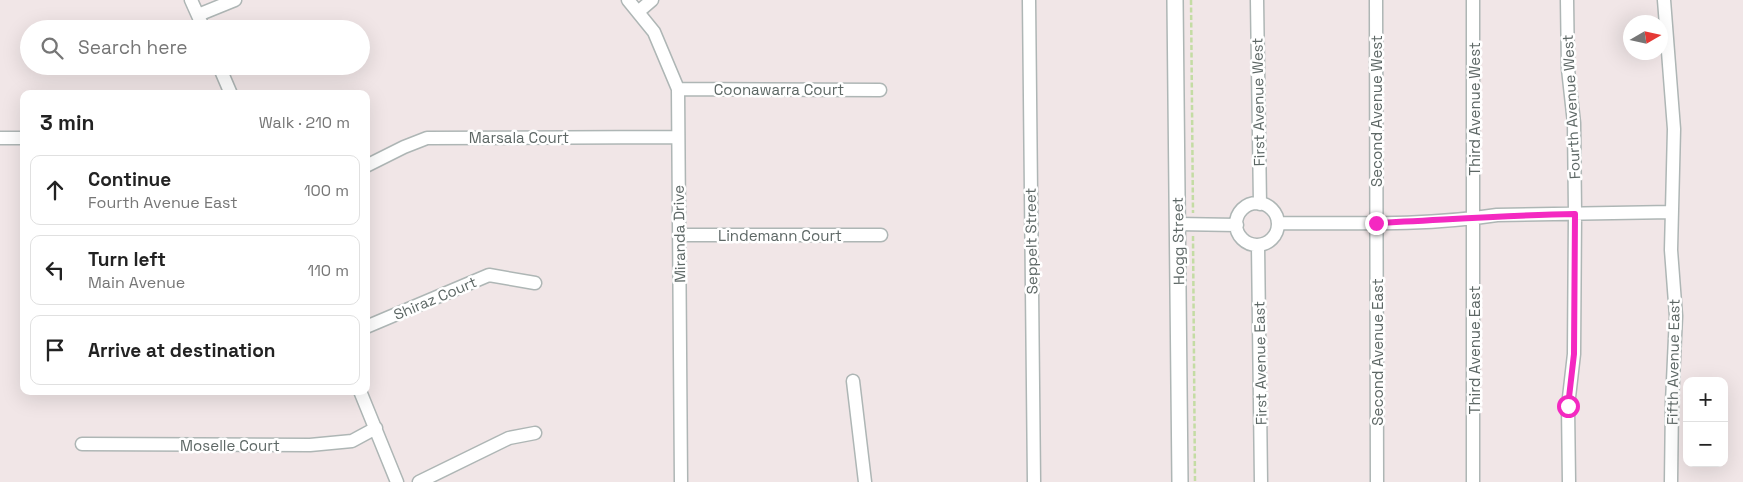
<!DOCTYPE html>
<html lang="en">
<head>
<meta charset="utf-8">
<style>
	:root { --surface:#fff; --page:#f6f6f6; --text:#222; --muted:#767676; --line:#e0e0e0 }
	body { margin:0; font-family:"Space Grotesk",sans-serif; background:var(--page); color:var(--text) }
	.controls { position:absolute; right:15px; bottom:15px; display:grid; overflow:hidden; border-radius:10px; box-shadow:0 5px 20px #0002 }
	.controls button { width:45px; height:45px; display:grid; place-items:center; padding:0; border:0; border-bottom:1px solid var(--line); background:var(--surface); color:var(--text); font:25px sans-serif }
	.compass { position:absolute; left:1623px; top:15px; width:45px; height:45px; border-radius:50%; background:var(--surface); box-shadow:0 5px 20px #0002; rotate:81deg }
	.stop { position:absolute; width:15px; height:15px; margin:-11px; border:4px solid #f429c1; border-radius:50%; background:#fff }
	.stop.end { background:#f429c1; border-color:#fff; box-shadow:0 1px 5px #0008 }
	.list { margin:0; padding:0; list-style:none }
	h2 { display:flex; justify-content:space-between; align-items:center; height:65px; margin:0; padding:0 20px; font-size:21px }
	h2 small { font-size:16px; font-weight:400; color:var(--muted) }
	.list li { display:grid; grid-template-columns:32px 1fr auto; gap:15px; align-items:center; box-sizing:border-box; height:70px; margin:0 10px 10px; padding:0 10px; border:1px solid var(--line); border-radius:10px }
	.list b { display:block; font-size:19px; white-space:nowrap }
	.list p { margin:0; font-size:16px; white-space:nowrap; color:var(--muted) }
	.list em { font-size:16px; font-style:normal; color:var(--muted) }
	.icon { flex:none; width:28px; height:28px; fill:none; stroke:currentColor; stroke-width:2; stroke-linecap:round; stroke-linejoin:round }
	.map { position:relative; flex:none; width:1743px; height:482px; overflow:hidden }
	.search { position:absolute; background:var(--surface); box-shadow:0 5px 20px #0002; left:20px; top:20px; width:350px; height:55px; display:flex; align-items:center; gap:12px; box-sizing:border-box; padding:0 18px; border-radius:28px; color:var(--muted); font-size:19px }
	.panel { position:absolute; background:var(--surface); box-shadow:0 5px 20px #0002; left:20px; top:90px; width:350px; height:305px; border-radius:10px }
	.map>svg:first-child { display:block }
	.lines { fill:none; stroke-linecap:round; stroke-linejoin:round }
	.minor-casing { stroke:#aeb6b5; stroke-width:15 }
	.tertiary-casing { stroke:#aeb6b5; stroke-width:18 }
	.path { stroke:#c4dca4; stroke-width:2.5; stroke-dasharray:5 2.5; stroke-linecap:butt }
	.minor { stroke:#fff; stroke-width:12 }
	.tertiary { stroke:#fff; stroke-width:15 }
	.route { stroke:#f429c1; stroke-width:6 }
	.labels { text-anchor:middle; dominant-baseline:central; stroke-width:5; stroke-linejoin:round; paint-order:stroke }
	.street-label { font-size:15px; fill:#5d6765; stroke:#fff }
</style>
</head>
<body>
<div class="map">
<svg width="1743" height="482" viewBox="0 0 1743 482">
	<rect width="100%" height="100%" fill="#f1e6e7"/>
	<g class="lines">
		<defs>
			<path id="minor" d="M191,0L204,29
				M628,0L654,32L678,89L681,482
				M1029,0L1034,482
				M1257,0L1260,204
				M1376,0L1377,482
				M1473,0V482
				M1567,0L1568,69L1574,123L1575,213L1574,354L1568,406L1569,482
				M1664,0L1674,129L1671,250L1676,316L1672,402L1671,482
				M638,12L652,0
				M198,15L235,0
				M219,66L231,94
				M678,89L880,90
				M0,138H24
				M366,166L404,147L427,138L677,137
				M1236 224a21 21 0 1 1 42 0a21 21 0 1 1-42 0Z
				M1278,223C1351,223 1425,226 1497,215L1672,212
				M1177,224L1237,225
				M680,235H881
				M1258,245L1261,482
				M366,327L489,275L535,283
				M853,381L865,482
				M360,391L397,482
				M82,444L310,445L352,441L376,428
				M419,482L509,438L535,433"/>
			<path id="tertiary" d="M1175,0L1180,482"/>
		</defs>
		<use href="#minor" class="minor-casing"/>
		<use href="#tertiary" class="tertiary-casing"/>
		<path class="path" d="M1191,0L1193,213
			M1193,236L1195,482"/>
		<use href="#minor" class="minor"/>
		<use href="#tertiary" class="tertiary"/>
	</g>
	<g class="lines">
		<path class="route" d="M1376,223C1443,220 1508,215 1575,214L1574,354L1568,406"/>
	</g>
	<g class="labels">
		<g class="street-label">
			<text x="779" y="89">Coonawarra Court</text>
			<text transform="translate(1258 102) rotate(-91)">First Avenue West</text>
			<text transform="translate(1571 107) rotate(-93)">Fourth Avenue West</text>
			<text transform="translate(1474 109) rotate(-90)">Third Avenue West</text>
			<text transform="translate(1376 111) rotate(-90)">Second Avenue West</text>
			<text x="519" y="137">Marsala Court</text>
			<text transform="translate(679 234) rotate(-91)">Miranda Drive</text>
			<text x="780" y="235">Lindemann Court</text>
			<text transform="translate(1031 241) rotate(-91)">Seppelt Street</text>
			<text transform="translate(1178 241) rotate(-91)">Hogg Street</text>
			<text transform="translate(435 298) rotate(-23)">Shiraz Court</text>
			<text transform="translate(1474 350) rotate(-90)">Third Avenue East</text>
			<text transform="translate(1377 352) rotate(-90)">Second Avenue East</text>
			<text transform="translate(1673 362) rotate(-89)">Fifth Avenue East</text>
			<text transform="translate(1260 363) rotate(-91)">First Avenue East</text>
			<text x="230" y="445">Moselle Court</text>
		</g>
	</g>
</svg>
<div class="controls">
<button>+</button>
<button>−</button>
</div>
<svg class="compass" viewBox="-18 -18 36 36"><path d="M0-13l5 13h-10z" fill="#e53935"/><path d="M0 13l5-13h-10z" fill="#767676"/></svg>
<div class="stop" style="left:1568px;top:406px"></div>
<div class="stop end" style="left:1376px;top:223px"></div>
<div class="search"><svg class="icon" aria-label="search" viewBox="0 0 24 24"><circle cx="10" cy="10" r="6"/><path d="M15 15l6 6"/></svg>Search here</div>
<section class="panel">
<h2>3 min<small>Walk · 210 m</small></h2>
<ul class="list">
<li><svg class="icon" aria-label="ahead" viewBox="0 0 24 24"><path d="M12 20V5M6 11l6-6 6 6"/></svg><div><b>Continue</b><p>Fourth Avenue East</p></div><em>100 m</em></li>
<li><svg class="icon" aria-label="left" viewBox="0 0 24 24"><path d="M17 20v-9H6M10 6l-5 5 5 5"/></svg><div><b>Turn left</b><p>Main Avenue</p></div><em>110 m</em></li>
<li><svg class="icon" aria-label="arrive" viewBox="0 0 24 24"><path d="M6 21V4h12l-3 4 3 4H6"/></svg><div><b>Arrive at destination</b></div></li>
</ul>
</section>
</div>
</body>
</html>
